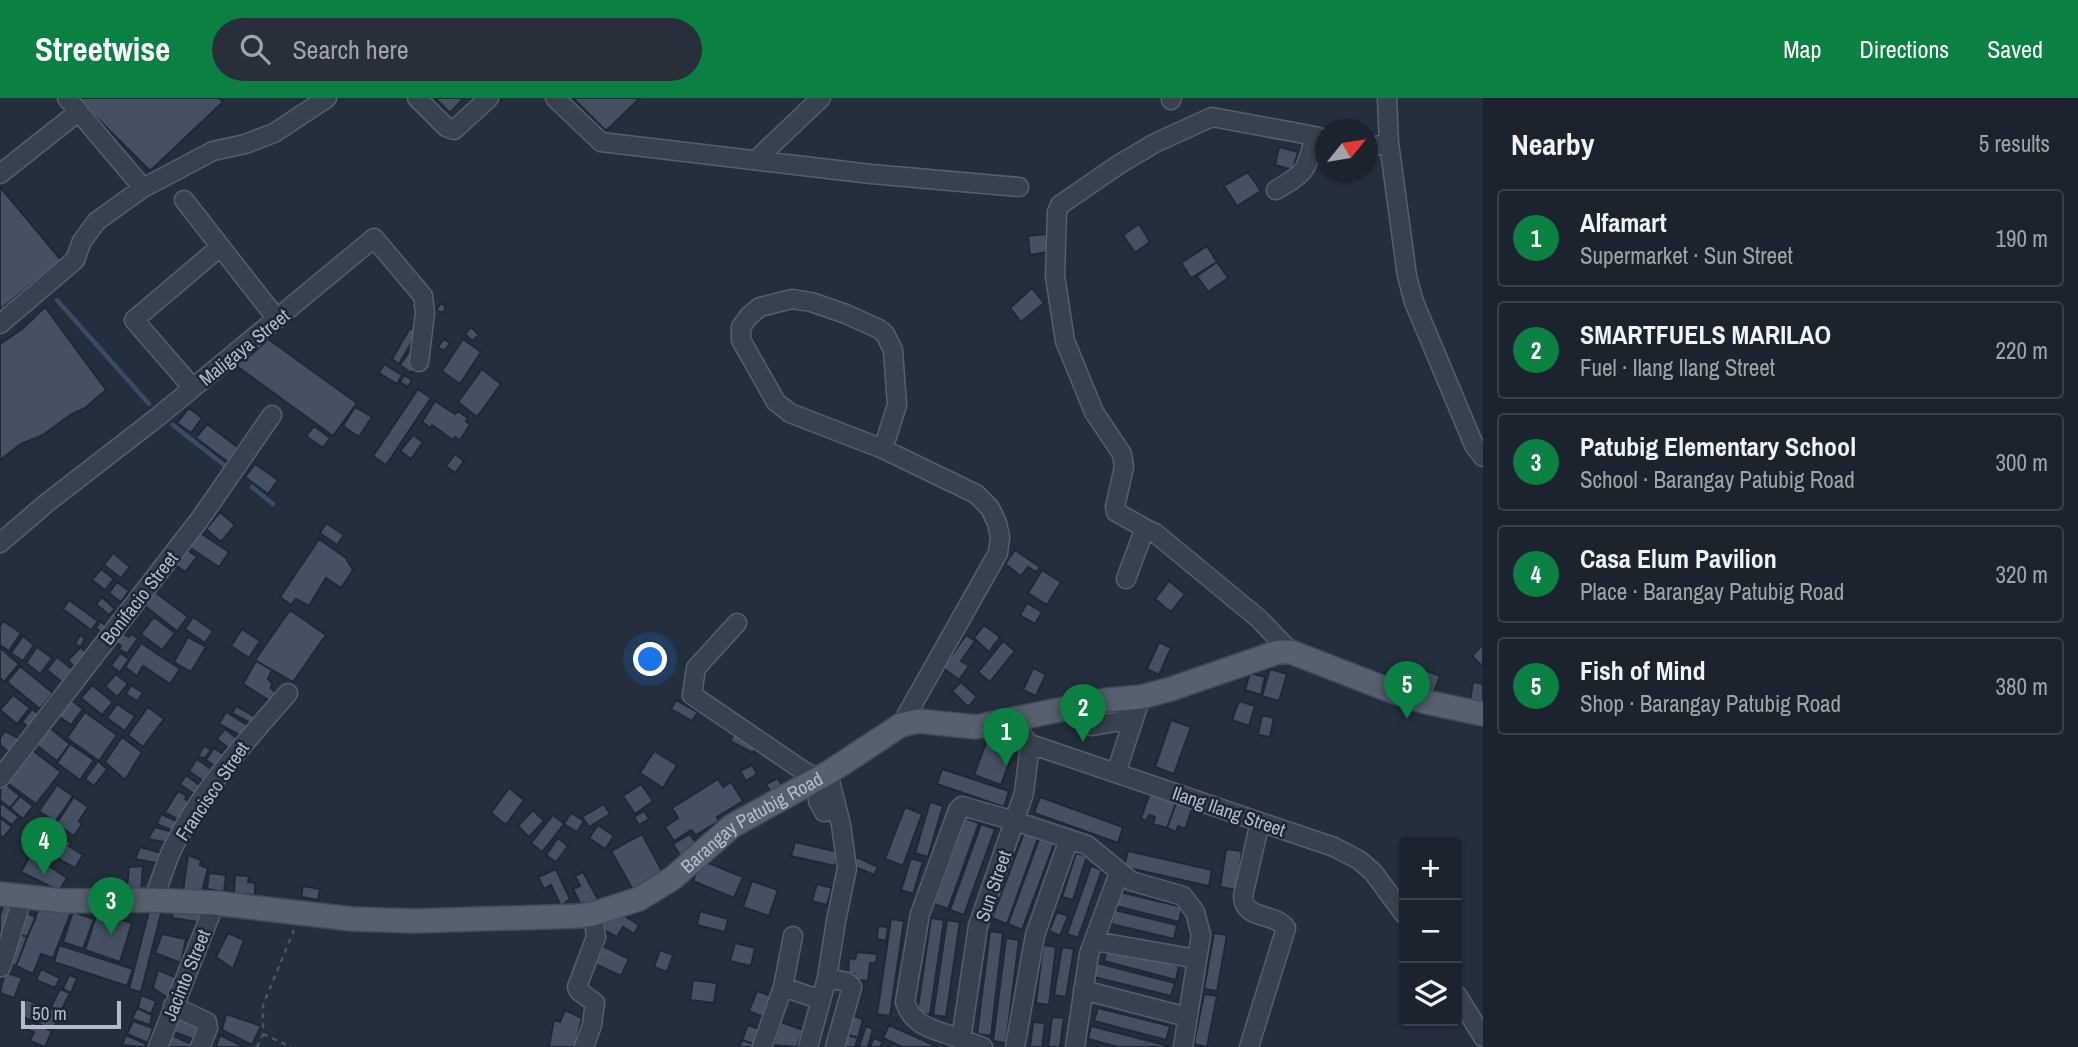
<!DOCTYPE html>
<html lang="en">
<head>
<meta charset="utf-8">
<style>
	:root { --surface:#1b232e; --page:#282f3a; --text:#f1f3f6; --muted:#a0a4aa; --line:#39404a; --accent:#0b8043 }
	body { margin:0; font-family:"Archivo Narrow",sans-serif; background:var(--page); color:var(--text) }
	.controls { position:absolute; right:21px; bottom:21px; display:grid; overflow:hidden; border-radius:7px; box-shadow:0 2px 5px #0004 }
	.controls button { width:63px; height:63px; display:grid; place-items:center; padding:0; border:0; border-bottom:2px solid var(--line); background:var(--surface); color:var(--text); font:35px sans-serif }
	.compass { position:absolute; left:1315px; top:21px; width:63px; height:63px; border-radius:50%; background:var(--surface); box-shadow:0 2px 5px #0004; rotate:60deg }
	.scale { position:absolute; left:21px; bottom:18px; width:100px; box-sizing:border-box; padding-left:7px; border:4px solid #b4bcc9; border-top:0; font-size:19px; line-height:24px; white-space:nowrap; color:#b4bcc9; -webkit-text-stroke:5px #1d2633; paint-order:stroke }
	.you { position:absolute; left:651px; top:562px; width:24px; height:24px; margin:-18px; border:5px solid #fff; border-radius:50%; background:#1a73e8; box-shadow:0 0 0 10px #1a73e833 }
	.badge { display:grid; place-items:center; width:46px; height:46px; border-radius:50%; background:var(--accent); color:#fff; font-size:23px; font-weight:700 }
	.pin { position:absolute; translate:-50% -58px; filter:drop-shadow(0 2px 4px #0008) }
	.pin::after { content:''; position:absolute; top:37px; width:24px; height:21px; background:inherit; clip-path:polygon(0 0,100% 0,50% 100%) }
	.list { margin:0; padding:0; list-style:none }
	h2 { display:flex; justify-content:space-between; align-items:center; height:91px; margin:0; padding:0 28px; font-size:30px }
	h2 small { font-size:23px; font-weight:400; color:var(--muted) }
	.list li { display:grid; grid-template-columns:46px 1fr auto; gap:21px; align-items:center; box-sizing:border-box; height:98px; margin:0 14px 14px; padding:0 14px; border:2px solid var(--line); border-radius:7px }
	.list b { display:block; font-size:26px; white-space:nowrap }
	.list p { margin:0; font-size:23px; white-space:nowrap; color:var(--muted) }
	.list em { font-size:23px; font-style:normal; color:var(--muted) }
	.icon { flex:none; width:38px; height:38px; fill:none; stroke:currentColor; stroke-width:2; stroke-linecap:round; stroke-linejoin:round }
	.map { position:relative; flex:none; width:1483px; height:949px; overflow:hidden }
	header { display:flex; align-items:center; gap:42px; box-sizing:border-box; height:98px; padding:0 35px; background:var(--accent); color:#fff }
	header strong { font-size:33px }
	nav { display:flex; gap:38px; margin-inline-start:auto; font-size:24px }
	.search { width:490px; height:63px; background:var(--page); display:flex; align-items:center; gap:18px; box-sizing:border-box; padding:0 24px; border-radius:38px; color:var(--muted); font-size:26px }
	main { display:flex }
	aside { flex:1; background:var(--surface) }
	.map>svg:first-child { display:block }
	.lines { fill:none; stroke-linecap:round; stroke-linejoin:round }
	.stream { stroke:#394c67; stroke-width:4.5 }
	.building { fill:#455162; stroke:#1f2835; stroke-width:2 }
	.minor-casing { stroke:#565f6c; stroke-width:21 }
	.major-casing { stroke:#414a57; stroke-width:26 }
	.path { stroke:#44595c; stroke-width:2.5; stroke-dasharray:5 5; stroke-linecap:butt }
	.minor { stroke:#38414e; stroke-width:18 }
	.major { stroke:#56606e; stroke-width:23 }
	.labels { text-anchor:middle; dominant-baseline:central; stroke-width:5; stroke-linejoin:round; paint-order:stroke }
	.street-label { font-size:19px; fill:#b4bcc9; stroke:#1d2633 }
</style>
</head>
<body>
<header>
<strong>Streetwise</strong>
<div class="search"><svg class="icon" aria-label="search" viewBox="0 0 24 24"><circle cx="10" cy="10" r="6"/><path d="M15 15l6 6"/></svg>Search here</div>
<nav><a>Map</a><a>Directions</a><a>Saved</a></nav>
</header>
<main>
<div class="map">
<svg width="1483" height="949" viewBox="0 0 1483 949">
	<rect width="100%" height="100%" fill="#242f3e"/>
	<g class="lines">
		<path class="stream" d="M57,202L149,306
			M173,327L224,367
			M252,389L273,406"/>
	</g>
	<path class="building" d="M77,0H219L223,4L150,73Z
		M435,0H464L450,15Z
		M573,0H640L606,33Z
		M1279,49L1298,54L1293,72L1275,67Z
		M1248,74L1261,93L1237,108L1224,88Z
		M0,89L61,162L0,212Z
		M1139,126L1150,144L1135,155L1123,137Z
		M1046,136L1049,154L1030,157L1028,138Z
		M1207,148L1217,164L1191,180L1181,165Z
		M1217,164L1228,180L1208,194L1197,178Z
		M1032,190L1044,205L1021,224L1010,210Z
		M441,205L446,209L442,215L436,212Z
		M45,209L106,292L85,310L70,317L43,337L21,346L0,362V246L22,231Z
		M471,229L479,237L472,243L465,236Z
		M410,230L417,235L399,266L392,261Z
		M268,241L357,305L333,338L235,267L252,256Z
		M444,241L450,245L444,253L438,249Z
		M463,241L481,254L460,286L442,273Z
		M415,245L414,271L411,275L400,267Z
		M384,266L402,277L397,286L379,275Z
		M482,271L501,286L477,319L458,304Z
		M404,277L412,282L408,289L400,284Z
		M418,291L431,300L386,367L373,358Z
		M435,303L455,316L458,313L468,320L466,323L470,327L460,342L455,339L453,342L432,327L431,330L422,324Z
		M355,309L372,319L359,339L343,328Z
		M189,310L202,320L191,335L177,325Z
		M207,326L244,354L233,368L196,340Z
		M314,328L330,340L323,350L306,338Z
		M413,337L423,344L411,361L400,353Z
		M455,356L464,363L455,375L446,368Z
		M255,366L278,382L268,396L245,379Z
		M220,414L235,427L221,444L206,431Z
		M326,425L344,437L337,447L320,435Z
		M196,432L229,454L219,469L186,447Z
		M319,441L346,460L353,472L341,490L326,480L309,508L296,501L291,507L280,499Z
		M185,450L197,459L185,474L173,465Z
		M1015,452L1040,469L1036,474L1028,469L1021,478L1005,466Z
		M113,455L130,469L121,480L104,467Z
		M101,471L114,481L105,492L92,482Z
		M1042,472L1061,484L1047,507L1028,495Z
		M1169,483L1185,496L1171,514L1155,501Z
		M117,484L129,493L121,504L109,495Z
		M150,490L188,519L177,533L140,504Z
		M102,499L115,511L109,517L96,506Z
		M69,502L98,523L91,532L63,511Z
		M1027,505L1042,514L1035,526L1020,517Z
		M290,512L326,537L293,584L255,562Z
		M154,519L175,535L162,552L141,536Z
		M193,519L213,533L205,545L185,531Z
		M3,523L21,535L9,553L0,547V528Z
		M100,523L108,529L103,535L96,530Z
		M984,527L1000,539L989,554L974,540Z
		M242,531L260,543L249,560L231,548Z
		M120,534L129,539L131,536L138,540L127,556L119,551L121,548L114,543Z
		M80,537L85,540L81,549L75,546Z
		M966,537L975,543L961,563L969,568L959,582L943,570Z
		M23,538L34,547L23,563L11,555Z
		M188,539L206,549L191,574L174,564Z
		M1003,543L1015,553L990,584L978,574Z
		M1159,544L1171,550L1159,577L1147,571Z
		M141,545L180,571L170,586L143,568L137,578L125,569Z
		M1483,546V569L1472,558Z
		M37,549L52,560L40,576L26,565Z
		M81,549L87,556L74,569L68,562Z
		M0,550L19,566L4,584L0,580Z
		M120,555L129,561L120,574L111,568Z
		M57,559L72,571L62,584L47,572Z
		M256,563L272,572L268,581L272,585L271,590L278,597L273,605L243,586Z
		M20,568L53,595L40,611L7,584Z
		M1033,570L1046,576L1036,598L1023,592Z
		M1270,571L1287,576L1279,603L1262,598Z
		M1422,571L1440,578L1433,596L1415,589Z
		M1250,575L1265,579L1261,597L1245,592Z
		M116,576L128,586L117,599L105,588Z
		M961,584L977,599L968,609L952,593Z
		M1473,584L1483,586V610L1469,608Z
		M92,587L113,604L102,617L81,600Z
		M131,587L143,595L137,603L126,596Z
		M13,597L30,610L17,626L0,612Z
		M66,598L83,611L71,627L54,615Z
		M676,602L698,614L692,623L671,611Z
		M1239,603L1255,608L1249,628L1232,622Z
		M117,606L135,618L125,633L107,620Z
		M236,608L256,619L252,626L232,615Z
		M148,609L164,621L143,649L128,637Z
		M32,611L40,617L29,630L22,624Z
		M85,614L117,637L99,663L67,640Z
		M226,614L252,630L245,640L219,626Z
		M1262,617L1274,620L1270,639L1258,637Z
		M1171,622L1191,629L1174,676L1155,669Z
		M45,626L70,646L57,663L31,643Z
		M225,631L240,643L232,653L217,641Z
		M5,633L20,641L17,648H13L11,656L0,647V640Z
		M735,634L758,646L753,655L730,643Z
		M122,639L142,654L125,682L105,664Z
		M987,642L1014,652L1001,687L974,677Z
		M70,646L94,662L80,682L57,665Z
		M27,648L61,674L36,706L2,681Z
		M204,648L211,652L204,661L198,658Z
		M214,650L226,658L217,670L206,662Z
		M654,653L677,667L663,690L640,675Z
		M197,661L211,671L203,683L189,673Z
		M98,663L107,671L94,688L85,681Z
		M752,667L757,676L746,683L740,673Z
		M942,671L1009,693L1004,709L937,686Z
		M186,677L202,689L195,697L180,686Z
		M778,680L783,689L771,695L766,686Z
		M718,681L723,689L731,684L743,703L717,719L719,723L696,737L691,732L674,743L665,729L678,720L672,710Z
		M1,682L20,698L10,710L0,702Z
		M641,686L653,703L635,716L623,698Z
		M57,687L73,698L55,724L39,713Z
		M509,690L524,702L506,727L491,715Z
		M1151,692L1177,702L1167,730L1153,726L1155,719L1149,717L1146,723L1141,720Z
		M178,693L187,698L185,701L191,705L181,723L165,714Z
		M20,698L33,708L23,721L10,710Z
		M74,699L88,709L79,723L82,726L74,738L56,726Z
		M1040,699L1123,729L1118,745L1034,715Z
		M1177,702L1193,708L1185,731L1178,728L1176,734L1167,730Z
		M0,704L19,719L12,727L0,718Z
		M930,704L943,708L928,759L915,755Z
		M604,706L610,716L589,729L582,719Z
		M905,709L922,716L903,768L885,761Z
		M533,712L544,723L529,739L518,728Z
		M644,713L649,721L639,727L634,719Z
		M571,715L584,723L577,734L564,726Z
		M161,716L179,724L175,734L157,726Z
		M553,717L564,726L542,754L531,745Z
		M0,720L12,729L3,740L0,737Z
		M965,720L979,725L948,811L934,806Z
		M981,726L995,731L964,817L950,812Z
		M598,727L614,738L605,751L589,740Z
		M155,729L173,734L169,745L148,741Z
		M49,731L71,745L69,748L83,757L75,770L38,749Z
		M1024,735L1038,740L1007,826L992,820Z
		M642,736L663,775L633,792L611,753Z
		M690,736L699,750L682,761L673,746Z
		M558,740L568,748L556,764L546,757Z
		M1039,741L1054,746L1022,832L1008,826Z
		M795,744L838,754L835,768L791,758Z
		M140,749L165,756L162,766L135,761Z
		M1226,751L1242,753L1237,792L1220,789Z
		M1128,753L1212,772L1209,788L1124,769Z
		M1076,755L1087,758L1073,802L1062,799Z
		M31,756L67,780L59,793L21,774Z
		M188,757L201,762L200,767L208,770L201,797L183,793Z
		M857,759L878,769L874,777L853,768Z
		M911,760L923,764L913,796L901,792Z
		M701,762L743,779L734,800L693,783Z
		M143,768L141,793L127,790L129,769Z
		M1091,768L1102,772L1078,840L1067,836Z
		M556,771L570,801L561,808L551,787L544,791L538,779Z
		M583,774L600,805L584,813L573,791L580,788L575,778Z
		M209,775L226,777L224,794L207,791Z
		M235,777L249,778L248,784L255,785V797L234,796Z
		M752,783L778,792L769,818L743,809Z
		M817,786L832,790L827,807L812,803Z
		M303,788L320,791L318,802L301,799Z
		M1120,794L1182,809L1179,824L1116,808Z
		M6,801L19,806L0,846V817Z
		M42,802L71,814L53,860L41,856L33,876L16,868Z
		M150,809L162,812L141,894L129,891Z
		M173,809L202,813L198,824L172,820Z
		M613,811L639,827L634,836L623,829L617,839L601,830Z
		M1115,812L1177,827L1174,841L1111,826Z
		M700,813L728,821L725,834L697,827Z
		M24,814L36,819L27,839L16,835Z
		M73,814L94,821L83,851L63,844Z
		M1057,814L1068,818L1060,838L1049,833Z
		M97,815L132,825L120,864L85,852Z
		M931,820L944,822L930,917L917,915Z
		M891,821L904,823L890,918L877,916Z
		M947,822L960,824L946,919L933,917Z
		M878,828L888,829L886,843L877,841Z
		M990,833L1003,835L991,938L977,936Z
		M16,835L27,839L16,868L5,864Z
		M228,835L244,842L233,871L216,859Z
		M1214,835L1227,837L1217,893L1204,891Z
		M162,836L186,841L181,865L155,855Z
		M1006,840L1019,842L1006,945L993,943Z
		M735,845L755,850L751,868L730,863Z
		M59,847L133,871L127,888L54,864Z
		M1043,847L1056,849L1049,907L1036,905Z
		M603,848L629,861L621,878L595,866Z
		M1062,849L1074,851L1066,899L1054,897Z
		M1108,849L1179,868L1176,882L1104,863Z
		M660,852L673,857L667,874L654,869Z
		M857,854L877,856L876,865H870L868,883L855,882L854,876H848L849,860L855,861Z
		M1097,865L1175,885L1171,898L1094,879Z
		M41,871L60,880L55,890L36,882Z
		M158,872L177,880L169,901L153,890Z
		M5,874L22,880L14,900L0,895Z
		M69,877L77,880L71,895L63,891Z
		M693,882L717,885L714,905L690,902Z
		M60,891L70,895L61,913L51,909Z
		M757,893L771,898L763,919L749,913Z
		M1204,896L1217,898L1207,949L1194,946Z
		M141,897L156,903L151,916L138,910Z
		M26,901L46,910L39,926L19,917Z
		M47,908L61,915L53,932L39,926Z
		M137,910L152,917L150,927L132,921Z
		M1098,910L1170,928L1166,942L1094,923Z
		M565,912L582,920L575,949H549L554,922L560,924Z
		M226,916L261,928L252,947L222,932Z
		M848,916L863,921L858,940L842,935Z
		M179,918L199,927L193,941L174,934Z
		M1052,919L1064,920L1060,949H1048Z
		M133,923L153,930L148,945L127,936Z
		M31,924L52,933L45,949L30,943L34,934L28,932Z
		M781,924L803,932L797,949L773,947Z
		M1033,924L1045,925L1042,949H1030Z
		M748,927L759,931L754,946L742,942Z
		M889,927L936,948V949H902L883,940Z
		M866,928L873,931L868,949H859Z
		M1091,928L1169,948V949H1118L1088,941Z
		M842,935L858,940L855,949H838Z
		M169,936L194,947L193,949H163Z
		M126,937L146,946L144,949L122,947Z
		M220,937L244,949H216Z
		M874,940L883,944L880,949H870Z
		M742,942L754,946L753,949H739Z"/>
	<g class="lines">
		<defs>
			<path id="minor" d="M67,0L143,90
				M417,0L446,29L454,32L489,0
				M555,0L601,44L871,76L1019,89
				M1387,0L1389,45L1407,178L1414,204L1474,347L1483,359
				M1171,2L1172,0
				M1367,50L1389,45
				M756,62L821,0
				M0,76L77,15
				M1276,92C1309,72 1305,74 1315,38L1325,41
				M184,102L277,221
				M0,226L75,162L82,143L97,123L143,90L213,53L245,46L274,35L327,0
				M193,290L134,222L220,149
				M883,351L897,307L893,252L885,236L879,231L846,216L811,204L792,201L760,209L749,218L741,229V242L776,304L790,315L883,351L976,396L990,410L997,425L1000,439L998,455L901,627
				M1150,433L1116,414L1115,409L1124,369L1122,356L1094,314L1065,243L1055,178L1057,114L1060,107L1118,67L1155,45L1212,19L1315,38
				M0,445L48,404L159,318L374,140L423,198L425,215L419,264
				M1126,481L1142,438L1150,433L1155,435L1258,520L1291,554
				M737,525L696,570L692,597L805,674L818,680
				M1084,607L1087,624L1092,628L1121,623L1125,618L1127,604
				M1030,646L1334,749L1359,762L1373,774L1404,816
				M1116,675L1141,599
				M0,680L200,421L272,317
				M832,691L818,703L824,714L837,711
				M153,802C159,787 164,771 170,756C197,697 246,643 288,595
				M1094,843L1197,861
				M1,869L23,798
				M827,880L847,884L852,889L835,949
				M783,889L821,902
				M1083,892L1187,919
				M1457,897L1483,939
				M173,908L207,924L208,930L200,949
				M961,941C938,932 913,930 905,904L920,816L958,712L962,708L1015,723L1087,747L1131,783L1183,798L1195,814L1201,837L1183,949
				M158,949L215,805
				M584,949L592,927L595,905L579,893L577,889L596,839L593,816
				M762,949L783,889L793,838
				M808,949L827,880L836,823L847,770L841,727L828,675
				M983,949L961,941L978,828L1024,695L1030,646L1009,623
				M1015,949L1035,837L1069,741
				M1075,949L1089,856L1119,775
				M1249,949L1286,830C1275,814 1244,823 1243,798L1260,724"/>
			<g id="major">
				<path id="s1" d="M0,796L64,803L153,802L215,805L352,821L413,823L579,818L593,816L639,801L673,780L732,728L828,675L901,627L918,623L976,629L1107,602L1141,599L1171,591L1278,554H1291L1394,594L1426,604L1483,616"/>
			</g>
		</defs>
		<use href="#minor" class="minor-casing"/>
		<use href="#major" class="major-casing"/>
		<path class="path" d="M263,936L291,949
			M257,949L263,936V907L294,832"/>
		<use href="#minor" class="minor"/>
		<use href="#major" class="major"/>
	</g>
	<g class="labels">
		<g class="street-label">
			<text transform="translate(244 249) rotate(-39)">Maligaya Street</text>
			<text transform="translate(139 500) rotate(-52)">Bonifacio Street</text>
			<text transform="translate(212 693) rotate(-56)">Francisco Street</text>
			<text transform="translate(1229 713) rotate(19)">Ilang Ilang Street</text>
			<text stroke="none"><textPath href="#s1" startOffset="780">Barangay Patubig Road</textPath></text>
			<text transform="translate(993 788) rotate(-71)">Sun Street</text>
			<text transform="translate(186 877) rotate(-68)">Jacinto Street</text>
		</g>
	</g>
</svg>
<div class="controls">
<button>+</button>
<button>−</button>
<button><svg class="icon" aria-label="layers" viewBox="0 0 24 24"><path d="M12 4l9 5-9 5-9-5zM3 14l9 5 9-5"/></svg></button>
</div>
<svg class="compass" viewBox="-18 -18 36 36"><path d="M0-13l5 13h-10z" fill="#e53935"/><path d="M0 13l5-13h-10z" fill="#a0a4aa"/></svg>
<div class="scale">50 m</div>
<div class="you"></div>
<div class="pin badge" style="left:1006px;top:668px">1</div>
<div class="pin badge" style="left:1083px;top:644px">2</div>
<div class="pin badge" style="left:111px;top:837px">3</div>
<div class="pin badge" style="left:44px;top:777px">4</div>
<div class="pin badge" style="left:1407px;top:621px">5</div>
</div>
<aside>
<h2>Nearby<small>5 results</small></h2>
<ul class="list">
<li><span class="badge">1</span><div><b>Alfamart</b><p>Supermarket · Sun Street</p></div><em>190 m</em></li>
<li><span class="badge">2</span><div><b>SMARTFUELS MARILAO</b><p>Fuel · Ilang Ilang Street</p></div><em>220 m</em></li>
<li><span class="badge">3</span><div><b>Patubig Elementary School</b><p>School · Barangay Patubig Road</p></div><em>300 m</em></li>
<li><span class="badge">4</span><div><b>Casa Elum Pavilion</b><p>Place · Barangay Patubig Road</p></div><em>320 m</em></li>
<li><span class="badge">5</span><div><b>Fish of Mind</b><p>Shop · Barangay Patubig Road</p></div><em>380 m</em></li>
</ul>
</aside>
</main>
</body>
</html>
